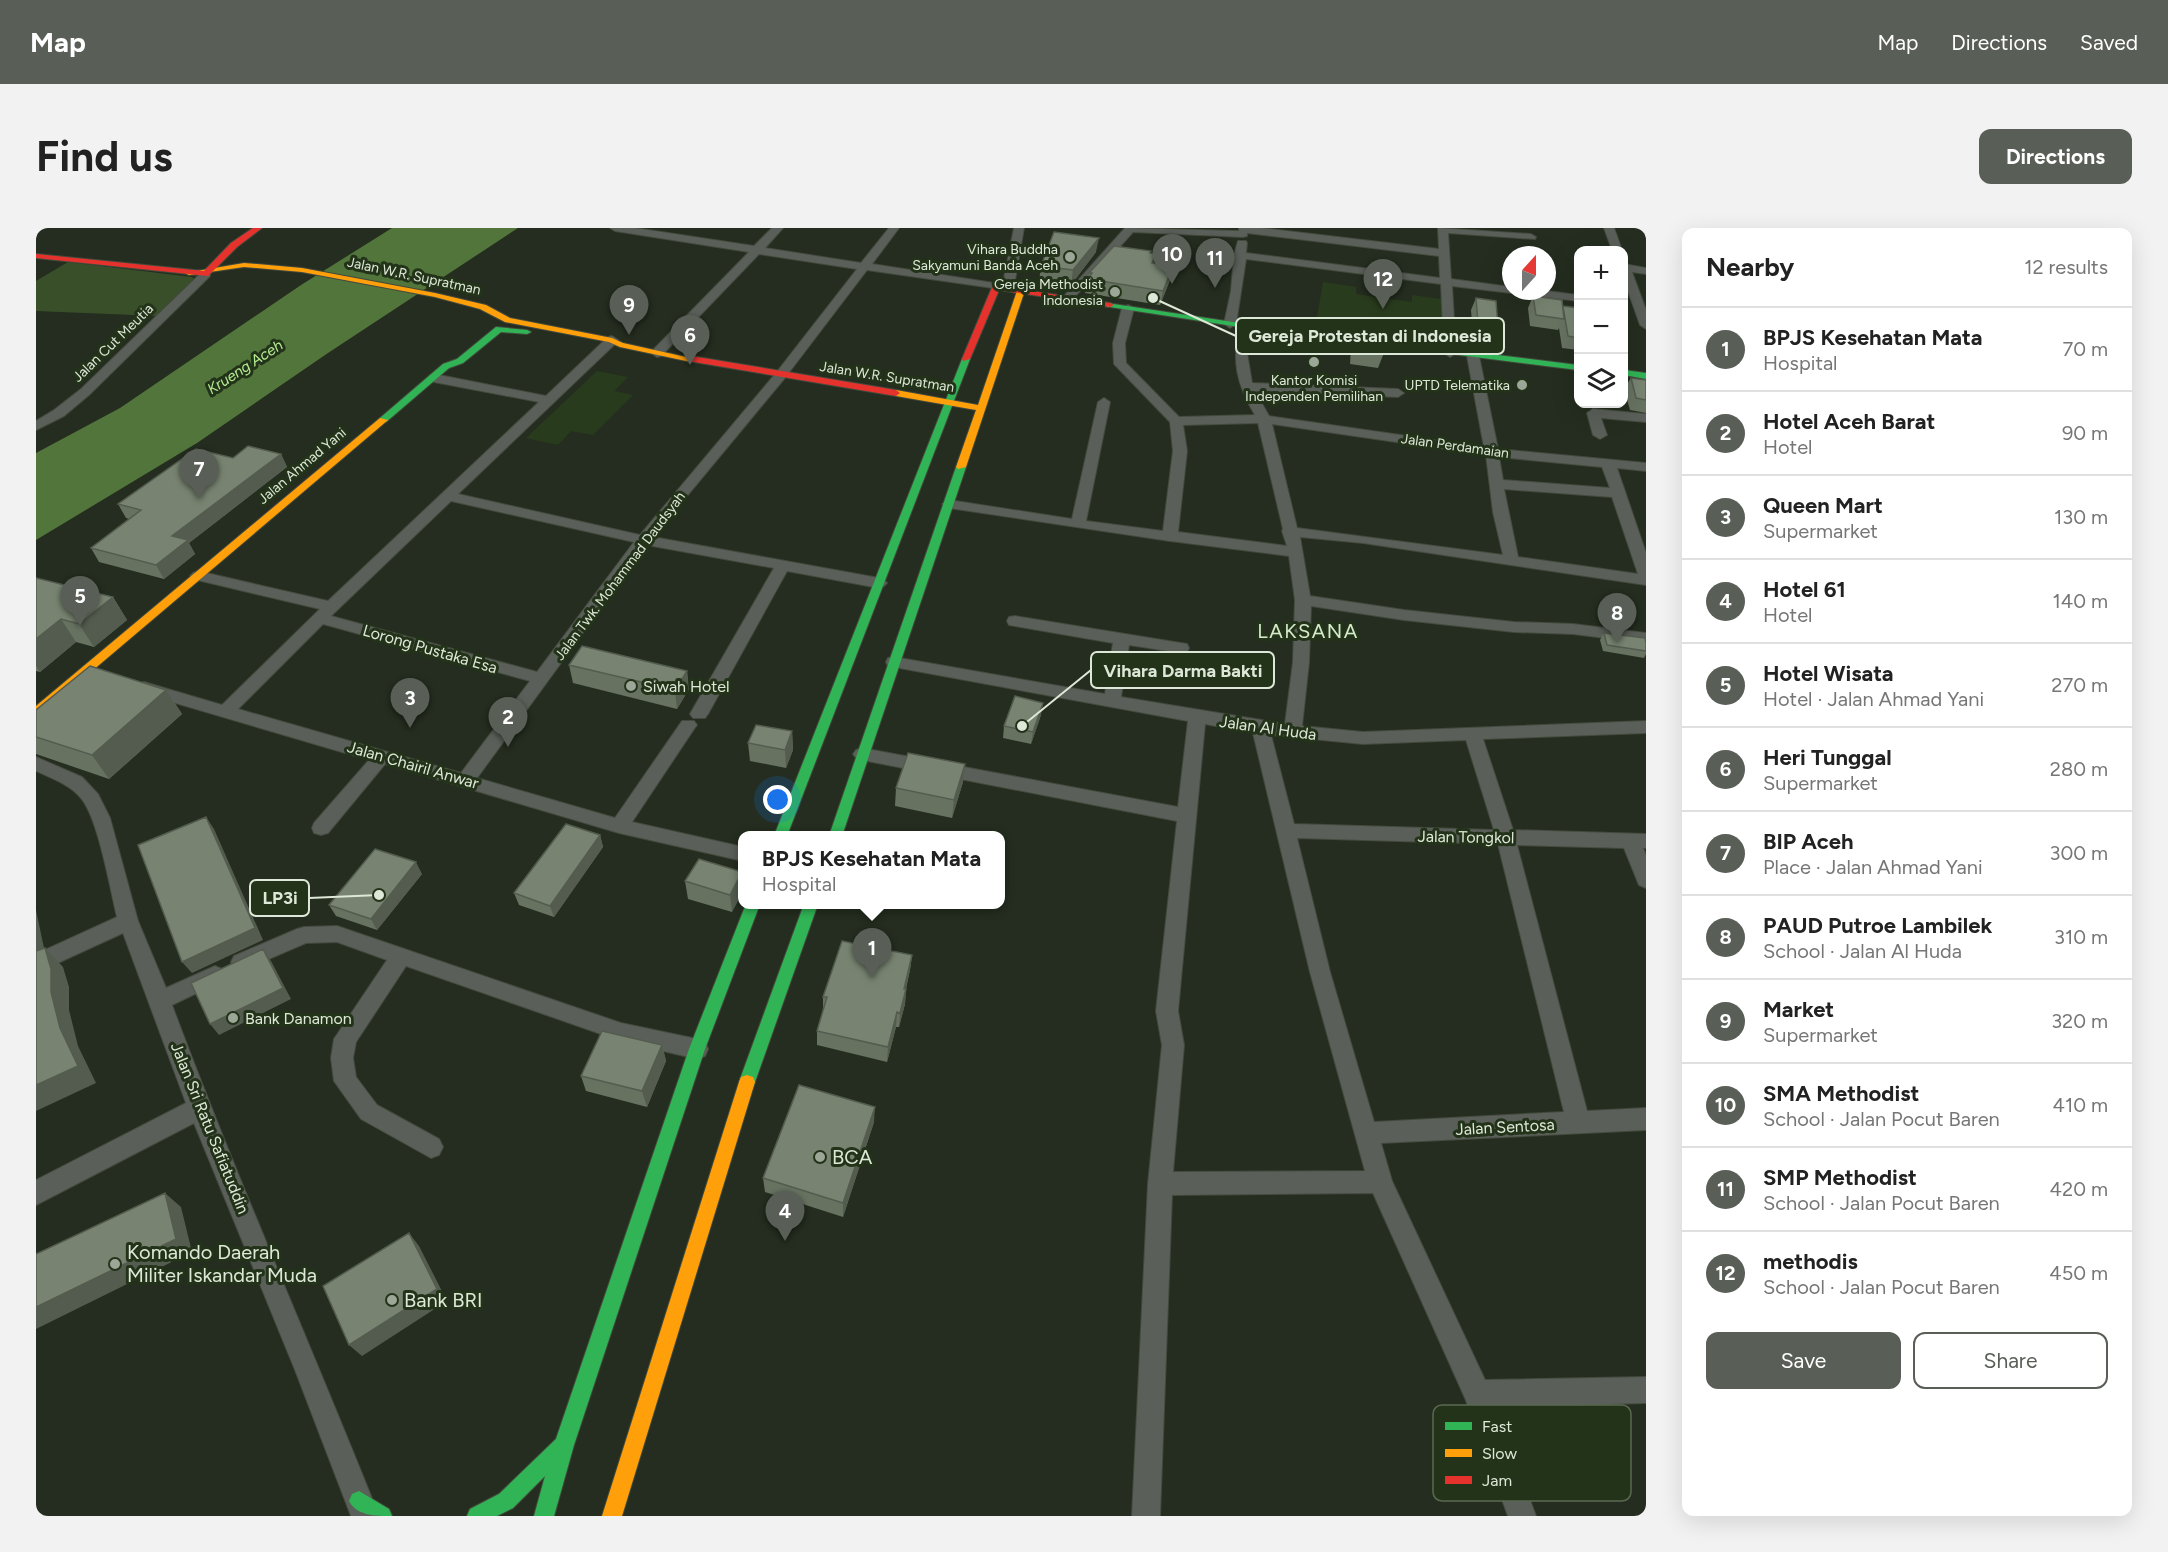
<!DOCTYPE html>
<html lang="en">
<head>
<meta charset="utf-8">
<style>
	:root { --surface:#fff; --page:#f2f2f2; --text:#222; --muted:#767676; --line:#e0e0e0; --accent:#595e57 }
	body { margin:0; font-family:Figtree,sans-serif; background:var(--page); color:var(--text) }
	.controls { position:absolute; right:18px; top:18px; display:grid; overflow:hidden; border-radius:12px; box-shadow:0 6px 24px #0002 }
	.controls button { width:54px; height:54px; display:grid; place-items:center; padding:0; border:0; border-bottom:2px solid var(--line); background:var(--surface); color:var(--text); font:30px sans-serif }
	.compass { position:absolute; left:1466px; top:18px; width:54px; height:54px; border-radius:50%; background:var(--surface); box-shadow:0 6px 24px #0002; rotate:21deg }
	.you { position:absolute; left:742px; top:572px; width:21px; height:21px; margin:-15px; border:4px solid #fff; border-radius:50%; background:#1a73e8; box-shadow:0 0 0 9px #1a73e833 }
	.badge { display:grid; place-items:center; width:39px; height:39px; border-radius:50%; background:var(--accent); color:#fff; font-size:20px; font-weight:700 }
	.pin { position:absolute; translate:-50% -50px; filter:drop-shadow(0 2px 3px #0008) }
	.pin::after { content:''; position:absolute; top:32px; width:21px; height:18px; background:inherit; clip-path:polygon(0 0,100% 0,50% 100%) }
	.popup { position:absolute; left:702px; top:603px; width:267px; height:78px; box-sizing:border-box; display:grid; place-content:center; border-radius:12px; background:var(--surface); filter:drop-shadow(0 2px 4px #0005); font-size:20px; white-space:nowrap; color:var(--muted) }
	.popup b { font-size:22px; color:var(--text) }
	.popup::after { content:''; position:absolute; left:50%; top:100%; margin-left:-12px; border:12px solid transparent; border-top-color:var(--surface) }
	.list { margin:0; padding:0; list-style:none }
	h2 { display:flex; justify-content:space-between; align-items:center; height:78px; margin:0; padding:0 24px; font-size:26px }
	h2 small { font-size:20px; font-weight:400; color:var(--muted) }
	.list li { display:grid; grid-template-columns:39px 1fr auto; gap:18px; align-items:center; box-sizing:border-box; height:84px; padding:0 24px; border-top:2px solid var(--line) }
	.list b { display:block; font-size:22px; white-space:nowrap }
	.list p { margin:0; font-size:20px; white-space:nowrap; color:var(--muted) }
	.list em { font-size:20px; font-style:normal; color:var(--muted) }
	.actions { display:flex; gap:12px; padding:18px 24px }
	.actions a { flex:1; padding:14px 0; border:2px solid var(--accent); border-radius:12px; text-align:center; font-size:21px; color:var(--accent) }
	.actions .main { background:var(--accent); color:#fff }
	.icon { flex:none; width:33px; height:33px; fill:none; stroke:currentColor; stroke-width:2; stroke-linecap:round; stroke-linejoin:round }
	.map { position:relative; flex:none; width:1610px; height:1288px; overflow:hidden; border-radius:12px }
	header { display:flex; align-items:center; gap:36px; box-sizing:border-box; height:84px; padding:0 30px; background:var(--accent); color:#fff }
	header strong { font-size:28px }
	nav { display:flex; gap:33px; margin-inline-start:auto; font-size:21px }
	.intro { display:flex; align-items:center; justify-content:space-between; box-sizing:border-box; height:144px; padding:0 36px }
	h1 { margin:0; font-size:42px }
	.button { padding:15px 27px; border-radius:12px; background:var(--accent); color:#fff; font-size:21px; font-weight:700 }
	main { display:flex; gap:36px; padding:0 36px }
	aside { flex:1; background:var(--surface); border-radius:12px; box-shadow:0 6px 24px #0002 }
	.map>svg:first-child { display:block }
	.built { fill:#293b1d }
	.green { fill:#394f2a }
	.water { fill:#52753b }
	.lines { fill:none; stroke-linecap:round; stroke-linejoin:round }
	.street-casing { stroke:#434a3d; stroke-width:2 }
	.fast-casing { stroke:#434a3d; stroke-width:2 }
	.slow-casing { stroke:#434a3d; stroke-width:2 }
	.jam-casing { stroke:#434a3d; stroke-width:2 }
	.street { fill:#5b5f59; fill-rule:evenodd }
	.fast { fill:#30b455; fill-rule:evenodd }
	.slow { fill:#ff9f0a; fill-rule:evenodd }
	.jam { fill:#e5322d; fill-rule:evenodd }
	.wall { fill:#677261 }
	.shaded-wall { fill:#545c4f }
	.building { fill:#788471; stroke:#545c4f; stroke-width:1.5 }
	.poi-dot { fill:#9da797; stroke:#233319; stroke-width:2 }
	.labels { text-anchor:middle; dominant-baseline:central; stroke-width:6; stroke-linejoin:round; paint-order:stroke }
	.far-poi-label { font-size:14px; fill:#dee8d8; stroke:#233319; text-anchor:end }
	.far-street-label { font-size:14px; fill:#dee8d8; stroke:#233319 }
	.far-water-label { font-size:15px; font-style:italic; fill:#b6ec93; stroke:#233319 }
	.street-label { font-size:16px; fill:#dee8d8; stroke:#233319 }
	.poi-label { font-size:16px; fill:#dee8d8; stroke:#233319; text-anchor:start }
	.quarter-label { font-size:20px; letter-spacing:1.5px; fill:#d6ebca; stroke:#233319 }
	.near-poi-label { font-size:20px; fill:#dee8d8; stroke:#233319; text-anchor:start }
	.key { fill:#233319; stroke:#5b6952; stroke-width:1.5 }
	.key-label { font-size:16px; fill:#dee8d8 }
	.leader { fill:none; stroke:#dee8d8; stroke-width:2 }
	.callout-dot { fill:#dee8d8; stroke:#233319; stroke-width:2 }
	.callout { fill:#233319; stroke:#dee8d8; stroke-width:2 }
	.callout-label { font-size:18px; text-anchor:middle; font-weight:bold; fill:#dee8d8 }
</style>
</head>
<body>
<header>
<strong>Map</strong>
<nav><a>Map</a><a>Directions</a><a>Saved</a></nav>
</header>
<div class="intro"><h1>Find us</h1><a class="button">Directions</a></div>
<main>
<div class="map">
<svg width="1610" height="1288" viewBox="0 0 1610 1288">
	<rect width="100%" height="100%" fill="#242d1f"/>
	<path class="built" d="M1287,54L1320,59V66L1376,74V67L1412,72V106L1281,89Z
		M561,143L592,149L578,163L597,167L557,207L535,203L522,217L490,210Z"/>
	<path class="green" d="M32,34L156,49L160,53L122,88L0,83V53Z"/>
	<path class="water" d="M356,0H482L292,125L161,215L0,312V225L84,180L265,57Z"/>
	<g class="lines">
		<defs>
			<path id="street" d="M574,0H599L718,18L736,0H747L729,20L825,35L853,0H863L836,36L958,55L968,50L978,0H988L979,52L964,61L831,42L748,151L617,309L843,350L848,352L851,355L848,358L843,360L751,343L672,486L669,490H657L654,486L738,340L611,317L441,550L579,590L646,493H658L661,497L658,501L596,594L707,619V633L583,605L349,536L292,605L285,607L278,605L276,600L278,595L333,532L102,464L100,460L102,456L108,454L186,477L284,381L157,351L154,348L157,345L162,343L292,373L503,174L398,154L392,150L394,147L398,146L510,168L572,109L576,108L582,112L580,115L422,266L604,307L740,145L821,41L723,26L625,128L621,129L615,125L617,122L713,24L579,3ZM415,273L598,314L501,444L295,388ZM287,396L494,453L425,545L202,481Z
				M1089,0L1203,3V0H1225L1403,21L1402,0L1495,6L1500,9L1499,11L1412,5L1415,51L1475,59V63H1511L1542,67V73L1485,66L1480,63L1475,65L1416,58L1420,125L1414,129L1408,125L1405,56L1210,31L1200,96L1194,100L1188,96L1195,63L1198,27L1202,13H1210L1211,15L1210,25L1404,50L1403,28L1211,5V8L1207,9L1097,4L1036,72H1028V68Z
				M1568,0H1578L1586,22H1576Z
				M1588,36L1610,40V46L1596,44L1610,82V101L1604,97L1588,52Z
				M170,43L174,44V48L53,167L28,188L0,202V193L18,182L45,161L166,44Z
				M1092,77L1098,80L1089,115L1090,135L1143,189L1219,187C1201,157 1195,132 1204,98L1210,94L1216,98L1211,125L1216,155L1362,161L1368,165L1362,169L1219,163L1233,188L1448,219L1431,128L1437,124L1443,128L1462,221L1610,235V243L1581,240L1610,325V357L1327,315L1264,309L1274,368L1368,382L1478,394L1537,396L1610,405V415L1537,406L1478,404L1368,392L1275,378L1273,434L1266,498L1327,504L1610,493V505L1447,511L1477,602L1610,606V620H1607L1610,627V660L1603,657L1588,620L1481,617L1551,883L1610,880V902L1345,915L1356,953L1449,1152L1610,1149V1175L1459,1179L1500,1288H1472L1429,1170L1337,965L1136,967L1124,1288H1096L1112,956L1126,817L1120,783L1141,593L826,532L820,530L817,526L820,522L826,520L1142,579L1152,493L858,439L852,438L850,434L852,430L858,429L1069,466L1077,415L973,397L971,393L973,389L979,388L1151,416L1153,420L1151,424L1145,425L1093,417L1085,469L1249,496L1257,434L1259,372L1253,328L1134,313L913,280L906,276L913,272L1036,291L1062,174L1068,170L1074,174L1050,293L1127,303L1137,223L1134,194L1078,136L1077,115L1086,80ZM1222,195L1247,301L1246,303L1251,318L1142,304L1151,223L1147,197ZM1236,196L1450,227L1457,284L1467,327L1261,300ZM1463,229L1566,239L1574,260L1467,252ZM1468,261L1576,269L1602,346L1482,329ZM1169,496L1217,505L1274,744L1329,943L1137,944L1148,817L1142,783ZM1235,507L1327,516L1430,512L1458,602L1258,596ZM1261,610L1462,616L1528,884L1338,894L1294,744Z
				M1557,181L1610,186V194L1565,190L1571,207L1564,211L1557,207L1551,185Z
				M0,529L46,549L62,566L74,590L102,693L130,760L179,738L186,741L189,747L186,753L136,777C200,949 275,1117 343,1288H315L259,1142L158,895L0,977V952L150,875L87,705L0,745V726L81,689C74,661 62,588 44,569C33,556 15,550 0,543Z
				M301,698L585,795L661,811L669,814L672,821L669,828L661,831L585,813L370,738L320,814L317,830L320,849L341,877L403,911L407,919L403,927L395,930L325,891L298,853L295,830L298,811L351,732L301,714L270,715L205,743L198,740L195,734L198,728L261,701L268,699Z"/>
			<path id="fast" d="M1071,75L1210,96L1542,137V142L1210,100L1074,79H1071Z
				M460,99L491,102L495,104L491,106L465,104L427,135L413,140L350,194H344V190L407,136L421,131Z
				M930,128L934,131L751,608H738L926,131Z
				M1588,142L1610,145V151L1588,147Z
				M925,236L930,239L806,608H793L920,239Z
				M710,676H724L669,821L538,1217L518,1288H498L509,1248L477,1280L461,1288H431L434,1281L463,1266L520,1211L653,821Z
				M768,676H782L719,854L717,859L711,861L705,859L703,854Z
				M323,1263L353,1281L356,1288C339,1288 321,1288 313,1273L316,1266Z"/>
			<path id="slow" d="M208,35L266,40L399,65L450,77L474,90L576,110L587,115L659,131L655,134L584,119L573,114L469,94L444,81L399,69L266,44L208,39L153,47L149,45Z
				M982,60L989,62L930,239L922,241L920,239L940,182L860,168L856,165L860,162L942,177Z
				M344,190L352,192L4,487L0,488V478Z
				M711,847L717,849L719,854L586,1288H566L703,854L705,849Z"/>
			<path id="jam" d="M217,0H226L201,19L172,48L0,30V26L168,43L195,15Z
				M957,57L1074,75L1078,77L1074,79L963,62L934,131L927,133L926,131Z
				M655,128L860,162L864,165L860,168L652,133V129Z"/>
		</defs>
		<use href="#street" class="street-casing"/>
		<use href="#fast" class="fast-casing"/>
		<use href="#slow" class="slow-casing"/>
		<use href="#jam" class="jam-casing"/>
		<use href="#street" class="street"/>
		<use href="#fast" class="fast"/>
		<use href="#slow" class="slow"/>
		<use href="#jam" class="jam"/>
	</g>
	<path class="wall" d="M1060,24L1035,57L1003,53L1005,38Z
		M1114,25L1118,35L1134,52L1124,77L1049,65L1053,45Z
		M1497,68L1527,80H1542V122L1526,120L1523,100L1522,102L1494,98L1492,80Z
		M1440,70L1462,99L1457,110L1437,107L1435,82Z
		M1323,96L1351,117L1342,140L1314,136L1315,119Z
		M1595,150L1610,152V185L1594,182L1588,161Z
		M245,226L251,239L153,315L159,326L128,351L63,334L55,320L93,291L90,290L82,276L197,230Z
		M0,350L77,369L91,392L58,419L40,414L4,444L0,443Z
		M1568,405L1610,415V426L1608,430L1567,423L1564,412Z
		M533,437L651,443L653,461L641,481L537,455Z
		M130,462L146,486L73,551L0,526V482Z
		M1005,487L995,516L967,510L968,498Z
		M756,503L757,522L750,540L714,533L712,515Z
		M927,554L916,590L859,578L860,560Z
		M564,607L567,619L518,689L483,677L478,665Z
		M706,644L696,684L652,671L649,653Z
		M386,646L341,702L300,688L293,677Z
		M876,727L874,742L870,761L869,776L863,799H860L851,834L781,817V803L787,782V769Z
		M626,817L630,833L611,879L550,863L545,848Z
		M838,894L807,989L729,964L727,950Z"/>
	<path class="shaded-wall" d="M1063,10L1060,24L1035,57L1037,42Z
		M1137,38L1134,52L1124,77L1127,63Z
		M245,226L251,239L153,315L159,326L128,351L120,337L136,308Z
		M77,369L91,392L58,419L43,396Z
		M25,391L40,414L4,444L0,438V411Z
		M651,443L653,461L641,481L639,462Z
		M130,462L146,486L73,551L56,527Z
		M1007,475L1005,487L995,516L997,504Z
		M756,503L757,522L750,540L749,522Z
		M929,536L927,554L916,590L918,572Z
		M170,589L178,601L227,712L156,745L146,734Z
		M564,607L567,619L518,689L514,678Z
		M380,634L386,646L341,702L335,691Z
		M706,644L707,664L696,684L694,667Z
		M0,682L8,720L0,725Z
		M9,720L27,739L33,759V782L42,818L60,855L0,883V857L24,800L15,764Z
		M227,721L235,733L255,771L183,807L174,796Z
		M876,727L874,742L866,776L868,761Z
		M870,761L869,776L863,799L864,785Z
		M861,784L860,799L851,834L852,819Z
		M626,817L630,833L611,879L606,863Z
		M839,879L838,894L807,989V975Z
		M129,965L145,979L156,1024L0,1101V1079Z
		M373,1005L383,1018L411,1073L326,1128L313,1117Z"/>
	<path class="building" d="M1018,4L1063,10L1037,42L1005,38Z
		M1078,18L1115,23L1114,25L1120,26L1116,35L1137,38L1127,63L1052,51L1056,45H1053Z
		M1497,68L1526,72L1528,91L1500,87Z
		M1440,70L1460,73L1462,99L1442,96Z
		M1527,78L1542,80V110L1532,108Z
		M1323,96L1351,99V117L1323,113Z
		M1595,150L1610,152V172L1600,170Z
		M212,218L245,226L136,308L152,312L120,337L55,320L105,282L82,276L160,221L197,230Z
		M0,350L77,369L43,396L25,391L0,411Z
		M1568,405L1609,410L1610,415V423L1571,417Z
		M546,418L651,443L639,462L533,437Z
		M54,438L130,462L56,527L0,509V482Z
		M979,468L1007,475L997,504L968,498Z
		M720,497L756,503L749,522L712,515Z
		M872,525L929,536L918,572L860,560Z
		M170,589L219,700L146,734L102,617Z
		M530,596L564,607L514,678L478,665Z
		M339,621L380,634L335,691L293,677Z
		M663,631L706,644L694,667L649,653Z
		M806,713L876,727L868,761H870L864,785L861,784L852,819L781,803L791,769H787Z
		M9,720L15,741V764L24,800L42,838L0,857V723Z
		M227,721L247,760L174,796L155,755Z
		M566,803L626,817L606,863L545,848Z
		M763,857L839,879L807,975L727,950Z
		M129,965L140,1011L0,1079V1026Z
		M373,1005L401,1061L313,1117L287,1058Z"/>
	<g class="poi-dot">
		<circle cx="1034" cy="29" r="6"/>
		<circle cx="1079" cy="64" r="6"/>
		<circle cx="1278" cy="134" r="6"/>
		<circle cx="1486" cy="157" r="6"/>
		<circle cx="595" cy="458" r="6"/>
		<circle cx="197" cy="790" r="6"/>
		<circle cx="784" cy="929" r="6"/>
		<circle cx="79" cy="1036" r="6"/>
		<circle cx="356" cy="1072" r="6"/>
	</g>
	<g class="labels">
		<g class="far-poi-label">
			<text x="1022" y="21">Vihara Buddha<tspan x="1022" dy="16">Sakyamuni Banda Aceh</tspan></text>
			<text x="1067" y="56">Gereja Methodist<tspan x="1067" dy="16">Indonesia</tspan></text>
			<text x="1278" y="152" text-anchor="middle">Kantor Komisi<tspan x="1278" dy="16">Independen Pemilihan</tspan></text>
			<text x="1474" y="157">UPTD Telematika</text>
		</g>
		<g class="far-street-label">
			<text transform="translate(378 48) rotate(12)">Jalan W.R. Supratman</text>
			<text transform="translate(77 115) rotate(-44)">Jalan Cut Meutia</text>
			<text transform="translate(851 149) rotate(9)">Jalan W.R. Supratman</text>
			<text transform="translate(1419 218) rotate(8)">Jalan Perdamaian</text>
			<text transform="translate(266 238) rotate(-40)">Jalan Ahmad Yani</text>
			<text transform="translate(584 348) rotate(-53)">Jalan Twk. Mohammad Daudsyah</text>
		</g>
		<g class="far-water-label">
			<text transform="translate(209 139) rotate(-33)">Krueng Aceh</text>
		</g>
		<g class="street-label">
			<text transform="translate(394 421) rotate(16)">Lorong Pustaka Esa</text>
			<text transform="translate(1232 500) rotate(8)">Jalan Al Huda</text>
			<text transform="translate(377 537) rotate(16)">Jalan Chairil Anwar</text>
			<text transform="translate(1430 609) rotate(1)">Jalan Tongkol</text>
			<text transform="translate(1469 899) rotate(-3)">Jalan Sentosa</text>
			<text transform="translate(174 900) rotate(68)">Jalan Sri Ratu Safiatuddin</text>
		</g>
		<g class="poi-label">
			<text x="607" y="458">Siwah Hotel</text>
			<text x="209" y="790">Bank Danamon</text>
		</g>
		<g class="quarter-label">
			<text x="1272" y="403">LAKSANA</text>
		</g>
		<g class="near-poi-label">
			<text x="796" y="929">BCA</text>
			<text x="91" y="1024">Komando Daerah<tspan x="91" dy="23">Militer Iskandar Muda</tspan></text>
			<text x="368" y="1072">Bank BRI</text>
		</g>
	</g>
	<rect x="1397" y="1177" width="198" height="96" rx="9" class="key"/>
	<rect x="1409" y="1194" width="27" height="8" fill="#30b455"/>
	<rect x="1409" y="1221" width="27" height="8" fill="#ff9f0a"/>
	<rect x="1409" y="1248" width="27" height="8" fill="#e5322d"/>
	<g class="key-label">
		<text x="1446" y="1204">Fast</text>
		<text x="1446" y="1231">Slow</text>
		<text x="1446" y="1258">Jam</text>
	</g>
	<path class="leader" d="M1117 70L1200 108M986 498L1055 442M343 667L273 670"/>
	<g class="callout-dot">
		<circle cx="1117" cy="70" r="6"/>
		<circle cx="986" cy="498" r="6"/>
		<circle cx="343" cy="667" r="6"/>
	</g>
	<g class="callout">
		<rect x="1200" y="90" width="268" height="36" rx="6"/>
		<rect x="1055" y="424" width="183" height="36" rx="6"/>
		<rect x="214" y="652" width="59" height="36" rx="6"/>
	</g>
	<g class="callout-label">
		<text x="1334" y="114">Gereja Protestan di Indonesia</text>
		<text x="1147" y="449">Vihara Darma Bakti</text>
		<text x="244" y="676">LP3i</text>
	</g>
</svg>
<div class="controls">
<button>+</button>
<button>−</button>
<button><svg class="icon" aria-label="layers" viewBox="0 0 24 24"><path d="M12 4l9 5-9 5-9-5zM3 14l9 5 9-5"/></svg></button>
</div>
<svg class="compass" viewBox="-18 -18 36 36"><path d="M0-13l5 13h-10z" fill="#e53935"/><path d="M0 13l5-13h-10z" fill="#767676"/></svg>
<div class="you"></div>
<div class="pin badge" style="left:836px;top:750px">1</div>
<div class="popup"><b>BPJS Kesehatan Mata</b>Hospital</div>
<div class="pin badge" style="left:472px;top:519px">2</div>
<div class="pin badge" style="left:374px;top:500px">3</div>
<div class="pin badge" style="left:749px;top:1013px">4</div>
<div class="pin badge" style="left:44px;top:398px">5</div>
<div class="pin badge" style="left:654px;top:137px">6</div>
<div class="pin badge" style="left:163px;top:271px">7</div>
<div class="pin badge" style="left:1581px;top:415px">8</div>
<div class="pin badge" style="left:593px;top:107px">9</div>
<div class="pin badge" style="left:1136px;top:56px">10</div>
<div class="pin badge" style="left:1179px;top:60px">11</div>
<div class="pin badge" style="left:1347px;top:81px">12</div>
</div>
<aside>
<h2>Nearby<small>12 results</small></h2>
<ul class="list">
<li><span class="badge">1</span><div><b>BPJS Kesehatan Mata</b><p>Hospital</p></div><em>70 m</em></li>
<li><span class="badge">2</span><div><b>Hotel Aceh Barat</b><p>Hotel</p></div><em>90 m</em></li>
<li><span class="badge">3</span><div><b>Queen Mart</b><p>Supermarket</p></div><em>130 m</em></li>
<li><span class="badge">4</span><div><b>Hotel 61</b><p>Hotel</p></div><em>140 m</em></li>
<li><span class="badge">5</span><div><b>Hotel Wisata</b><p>Hotel · Jalan Ahmad Yani</p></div><em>270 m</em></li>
<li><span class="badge">6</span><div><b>Heri Tunggal</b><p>Supermarket</p></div><em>280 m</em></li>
<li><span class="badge">7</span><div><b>BIP Aceh</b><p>Place · Jalan Ahmad Yani</p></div><em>300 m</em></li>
<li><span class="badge">8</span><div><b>PAUD Putroe Lambilek</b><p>School · Jalan Al Huda</p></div><em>310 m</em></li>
<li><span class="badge">9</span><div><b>Market</b><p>Supermarket</p></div><em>320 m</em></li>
<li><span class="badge">10</span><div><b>SMA Methodist</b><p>School · Jalan Pocut Baren</p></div><em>410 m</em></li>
<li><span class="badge">11</span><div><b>SMP Methodist</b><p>School · Jalan Pocut Baren</p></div><em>420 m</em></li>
<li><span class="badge">12</span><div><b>methodis</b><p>School · Jalan Pocut Baren</p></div><em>450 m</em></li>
</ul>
<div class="actions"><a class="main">Save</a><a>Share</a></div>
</aside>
</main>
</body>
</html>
